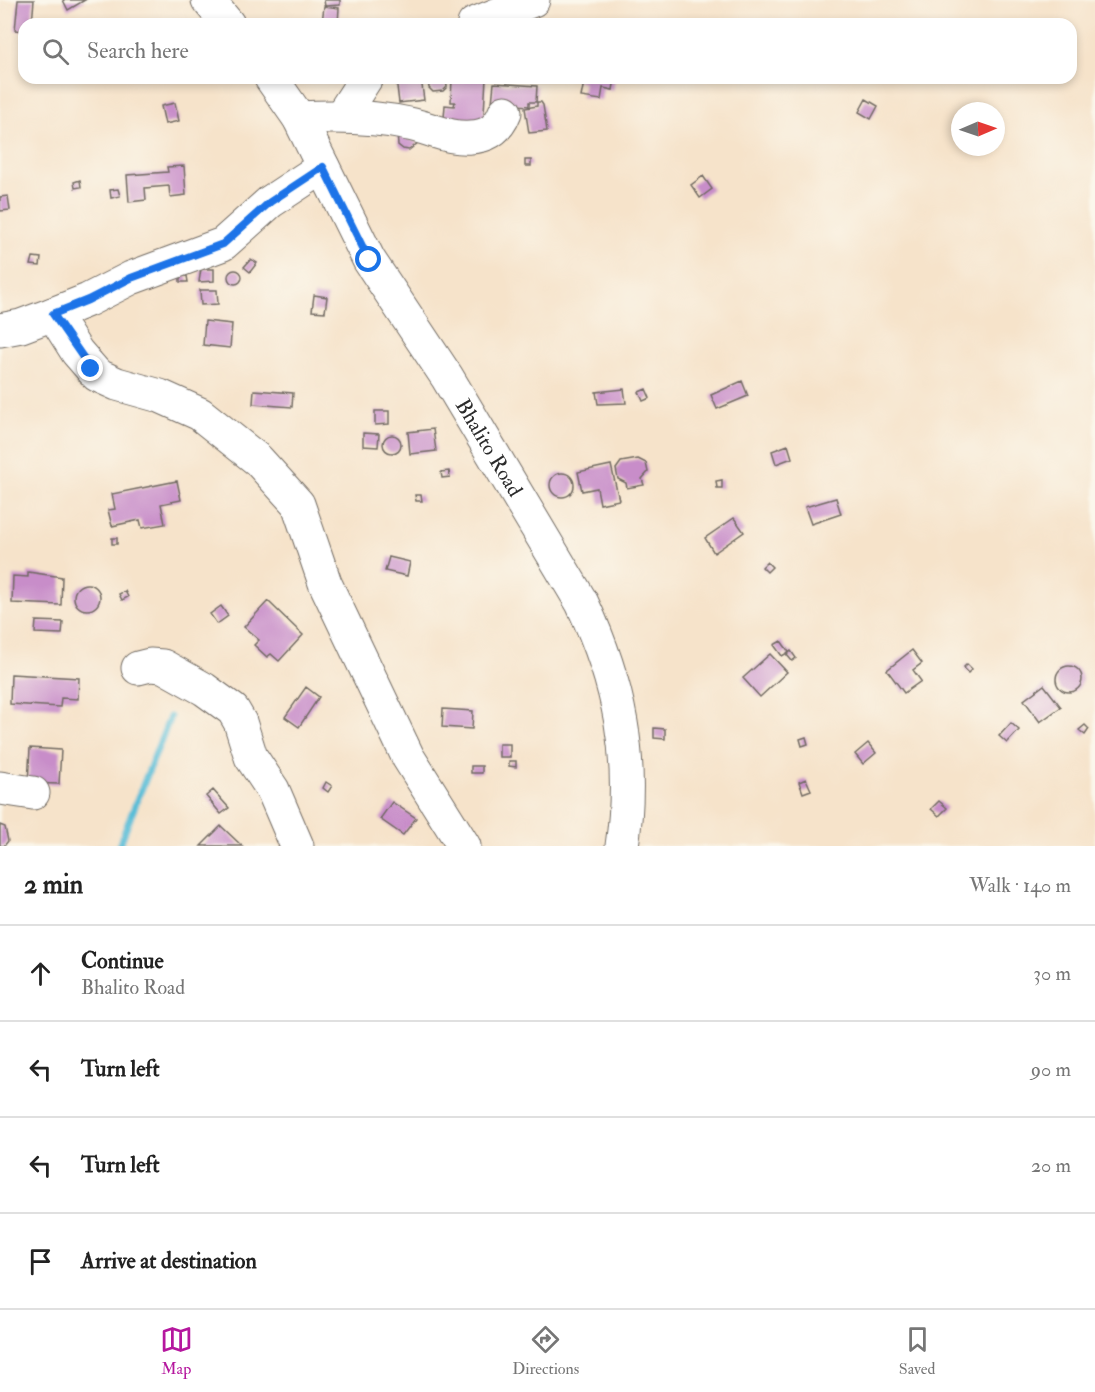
<!DOCTYPE html>
<html lang="en">
<head>
<meta charset="utf-8">
<style>
	:root { --surface:#fff; --page:#f2f2f2; --text:#222; --muted:#767676; --line:#e0e0e0; --accent:#b5179e }
	body { margin:0; font-family:"IM FELL Double Pica",serif; background:var(--page); color:var(--text) }
	.compass { position:absolute; left:951px; top:102px; width:54px; height:54px; border-radius:50%; background:var(--surface); box-shadow:0 3px 9px #0003; rotate:88deg }
	.stop { position:absolute; width:18px; height:18px; margin:-14px; border:4px solid #1a73e8; border-radius:50%; background:#fff }
	.stop.end { background:#1a73e8; border-color:#fff; box-shadow:0 2px 6px #0008 }
	.list { margin:0; padding:0; list-style:none }
	h2 { display:flex; justify-content:space-between; align-items:center; height:78px; margin:0; padding:0 24px; font-size:26px }
	h2 small { font-size:20px; font-weight:400; color:var(--muted) }
	.list li { display:grid; grid-template-columns:39px 1fr auto; gap:18px; align-items:center; box-sizing:border-box; height:96px; padding:0 24px; border-top:2px solid var(--line) }
	.list b { display:block; font-size:22px; white-space:nowrap }
	.list p { margin:0; font-size:20px; white-space:nowrap; color:var(--muted) }
	.list em { font-size:20px; font-style:normal; color:var(--muted) }
	.icon { flex:none; width:33px; height:33px; fill:none; stroke:currentColor; stroke-width:2; stroke-linecap:round; stroke-linejoin:round }
	.map { position:relative; flex:none; width:1095px; height:846px; overflow:hidden }
	.search { position:absolute; background:var(--surface); box-shadow:0 3px 9px #0003; left:18px; right:18px; top:18px; height:66px; display:flex; align-items:center; gap:15px; box-sizing:border-box; padding:0 21px; border-radius:18px; color:var(--muted); font-size:22px }
	.sheet { height:462px; background:var(--surface) }
	nav { display:flex; justify-content:space-around; align-items:center; box-sizing:border-box; height:84px; border-top:2px solid var(--line); background:var(--surface); font-size:16px; color:var(--muted) }
	nav a { display:grid; justify-items:center; gap:3px }
	nav .on { color:var(--accent) }
	.map>svg:first-child { display:block }
	.lines { fill:none; stroke-linecap:round; stroke-linejoin:round }
	.stream { stroke:#59bdd7; stroke-width:7 }
	.building { fill:#c88dc9 }
	.minor-casing { stroke:#726b63; stroke-width:35 }
	.minor { stroke:#fff; stroke-width:33 }
	.route { stroke:#1a73e8; stroke-width:8 }
	.labels { text-anchor:middle; dominant-baseline:central; stroke-width:4.5; stroke-linejoin:round; paint-order:stroke }
	.street-label { font-size:21px; fill:#2b2b2b; stroke:#fbf7ec }
</style>
</head>
<body>
<div class="map">
<svg width="1095" height="846" viewBox="0 0 1095 846">
	<rect width="100%" height="100%" fill="#fbf7ec"/>
	<filter id="ink" filterUnits="userSpaceOnUse"><feTurbulence type="fractalNoise" baseFrequency=".0167" numOctaves="2"/><feDisplacementMap in="SourceGraphic" scale="12" xChannelSelector="R" yChannelSelector="G"/><feConvolveMatrix kernelMatrix="1 2 1 2 8 2 1 2 1" color-interpolation-filters="sRGB"/></filter>
	<filter id="wash" filterUnits="userSpaceOnUse"><feTurbulence type="fractalNoise" baseFrequency=".008" numOctaves="4" result="noise"/><feDisplacementMap in="SourceGraphic" scale="24" xChannelSelector="R" yChannelSelector="G"/><feGaussianBlur stdDeviation="1.35" result="paint"/><feColorMatrix in="noise" values="0 0 0 0 0 0 0 0 0 0 0 0 0 0 0 0 0 1.4 0 .05"/><feComposite in="paint" operator="in"/></filter>
	<g filter="url(#wash)">
		<rect width="100%" height="100%" fill="#f6e3ca"/>
		<g class="lines">
			<path class="stream" d="M119,846L170,717"/>
		</g>
		<g id="blocks">
			<path class="building" d="M18,0H34L32,24H24V31L15,30Z
				M63,0H85L68,10Z
				M324,0H340V5L325,6Z
				M324,6L339,8L338,24L322,23Z
				M396,78H421L424,100L399,103Z
				M428,78H446L447,87L443,91L433,92L429,88Z
				M452,78H486L484,113L489,114L488,129L443,131L445,105L454,106L455,102H451Z
				M577,78H615L613,90L603,88L601,100L581,97L584,82L576,80Z
				M494,83L537,86L536,102H529V106L492,103Z
				M866,99L878,106L871,119L859,112Z
				M537,102H541L543,105L547,131L529,133L525,108L537,106Z
				M175,103L179,121L165,124L161,106Z
				M397,134L418,143L409,150L403,149L398,145Z
				M525,160H531V166H525Z
				M184,166L186,195L170,197L169,186L145,188L146,200L129,202L127,175L168,172L167,167Z
				M703,176L712,189L700,198L691,185Z
				M80,180L81,187L75,188L74,182Z
				M118,189L120,196L111,198L110,190Z
				M8,196L10,210L0,211V197Z
				M33,257L41,258L40,266L31,265Z
				M251,259L257,263L250,272L244,267Z
				M201,269H214V281L199,282Z
				M228 277a7 7 0 1 1 14 0a7 7 0 1 1-14 0Z
				M180,276H187L188,282H180Z
				M200,290H217L218,304L201,305Z
				M314,295L327,297L325,312L312,311Z
				M205,321L232,324L230,348L203,345Z
				M742,381L748,396L717,409L711,395Z
				M624,389L626,403L598,404L596,392Z
				M646,389L650,398L643,401L639,392Z
				M254,390L293,393L292,407L253,404Z
				M375,411H389V424L375,425Z
				M433,429L436,451L410,454L408,432Z
				M363,433L379,434L378,447L363,446Z
				M383 444a9 9 0 1 1 18 0a9 9 0 1 1-18 0Z
				M788,445L792,458L776,464L772,451Z
				M638,459L646,463L648,472L642,479L644,485L627,488L626,483L618,479L616,469L621,462Z
				M611,465L619,500L600,504L597,488L582,491L578,472Z
				M449,471L450,477L442,478L441,472Z
				M550 485a12 12 0 1 1 24 0a12 12 0 1 1-24 0Z
				M722,480V488H717L716,481Z
				M177,481L181,500L161,504L165,524L142,528L140,520L112,526L108,510L115,509L112,494Z
				M415,495H421L422,501H416Z
				M836,498L841,514L811,524L805,507Z
				M734,518L744,532L714,553L705,538Z
				M112,538H117V544H112Z
				M389,557L410,562L407,576L385,571Z
				M767,562L772,567L767,572L762,567Z
				M28,572L62,577L61,605L12,603L13,576L28,577Z
				M74 597a13 13 0 1 1 26 0a13 13 0 1 1-26 0Z
				M125,591L128,597L122,600L119,594Z
				M268,601L303,635L279,661L271,654L267,657L254,645L259,640L244,627Z
				M221,606L228,616L217,624L210,614Z
				M36,621L63,622L62,634L35,633Z
				M781,641L789,652L782,656L774,645Z
				M912,650L922,663L913,670L921,681L904,693L887,670Z
				M791,651L796,658L792,661L787,655Z
				M770,654L787,672L760,697L743,678Z
				M967,664L972,669L968,673L963,668Z
				M1056 679a13 13 0 1 1 26 0a13 13 0 1 1-26 0Z
				M11,674L79,678L78,699L61,698L60,707L10,704Z
				M1044,685L1061,707L1040,722L1024,700Z
				M306,687L319,697L299,727L285,717Z
				M443,709L473,711L472,729L442,727Z
				M1011,723L1019,730L1007,743L999,736Z
				M1085,725L1089,729L1085,735L1079,730Z
				M654,728L665,729V739L654,738Z
				M806,737L808,744L802,746L800,739Z
				M868,743L876,753L863,764L855,754Z
				M499,744H510V757H499Z
				M30,748L61,750L59,784L28,783Z
				M509,761H516V767L509,766Z
				M471,766H482V773H471Z
				M806,779L811,790L803,793L799,782Z
				M326,782L332,786L328,792L323,788Z
				M213,790L229,808L221,814L206,796Z
				M939,801L947,808L939,816L931,809Z
				M392,802L416,818L403,835L380,819Z
				M0,825L5,827L8,841L4,846H0Z
				M221,826L242,846H201Z"/>
		</g>
	</g>
	<g filter="url(#ink)">
		<use href="#blocks" fill-opacity="0" stroke="#726b63" stroke-width="1.5"/>
		<g class="lines">
			<defs>
				<g id="minor">
					<path d="M208,0L228,24"/>
					<path d="M474,24L533,0"/>
					<path id="s1" d="M271,78L299,118L369,260L447,377L582,603C619,682 635,758 622,846"/>
					<path d="M342,115L366,78"/>
					<path d="M299,118C336,116 372,116 409,124C430,128 449,139 471,137C489,136 499,128 505,112"/>
					<path d="M53,314L77,352L97,375L117,384L160,396L200,414L258,460L298,504L325,583L408,757L464,846"/>
					<path d="M0,330L21,326L53,314L88,300L131,278L223,244L270,202L323,167"/>
					<path d="M138,668L150,665L163,666L204,689L233,710L240,722L251,757L273,790L297,846"/>
					<path d="M0,788L33,793"/>
				</g>
			</defs>
			<use href="#minor" class="minor-casing"/>
			<use href="#minor" class="minor"/>
		</g>
	</g>
	<g class="lines" filter="url(#ink)">
		<path class="route" d="M91,369L53,314L88,300L131,278L223,244L270,202L323,167L369,260"/>
	</g>
	<g class="labels">
		<g class="street-label">
			<text stroke="none"><textPath href="#s1" startOffset="430">Bhalito Road</textPath></text>
		</g>
	</g>
</svg>
<svg class="compass" viewBox="-18 -18 36 36"><path d="M0-13l5 13h-10z" fill="#e53935"/><path d="M0 13l5-13h-10z" fill="#767676"/></svg>
<div class="stop" style="left:369px;top:260px"></div>
<div class="stop end" style="left:91px;top:369px"></div>
<div class="search"><svg class="icon" aria-label="search" viewBox="0 0 24 24"><circle cx="10" cy="10" r="6"/><path d="M15 15l6 6"/></svg>Search here</div>
</div>
<section class="sheet">
<h2>2 min<small>Walk · 140 m</small></h2>
<ul class="list">
<li><svg class="icon" aria-label="ahead" viewBox="0 0 24 24"><path d="M12 20V5M6 11l6-6 6 6"/></svg><div><b>Continue</b><p>Bhalito Road</p></div><em>30 m</em></li>
<li><svg class="icon" aria-label="left" viewBox="0 0 24 24"><path d="M17 20v-9H6M10 6l-5 5 5 5"/></svg><div><b>Turn left</b></div><em>90 m</em></li>
<li><svg class="icon" aria-label="left" viewBox="0 0 24 24"><path d="M17 20v-9H6M10 6l-5 5 5 5"/></svg><div><b>Turn left</b></div><em>20 m</em></li>
<li><svg class="icon" aria-label="arrive" viewBox="0 0 24 24"><path d="M6 21V4h12l-3 4 3 4H6"/></svg><div><b>Arrive at destination</b></div></li>
</ul>
</section>
<nav>
<a class="on"><svg class="icon" aria-label="map" viewBox="0 0 24 24"><path d="M3 6l6-2 6 2 6-2v14l-6 2-6-2-6 2zM9 4v14M15 6v14"/></svg>Map</a>
<a><svg class="icon" aria-label="directions" viewBox="0 0 24 24"><path d="M12 3l9 9-9 9-9-9zM9 14v-3h6M13 9l2 2-2 2"/></svg>Directions</a>
<a><svg class="icon" aria-label="saved" viewBox="0 0 24 24"><path d="M7 4h10v16l-5-4-5 4z"/></svg>Saved</a>
</nav>
</body>
</html>
